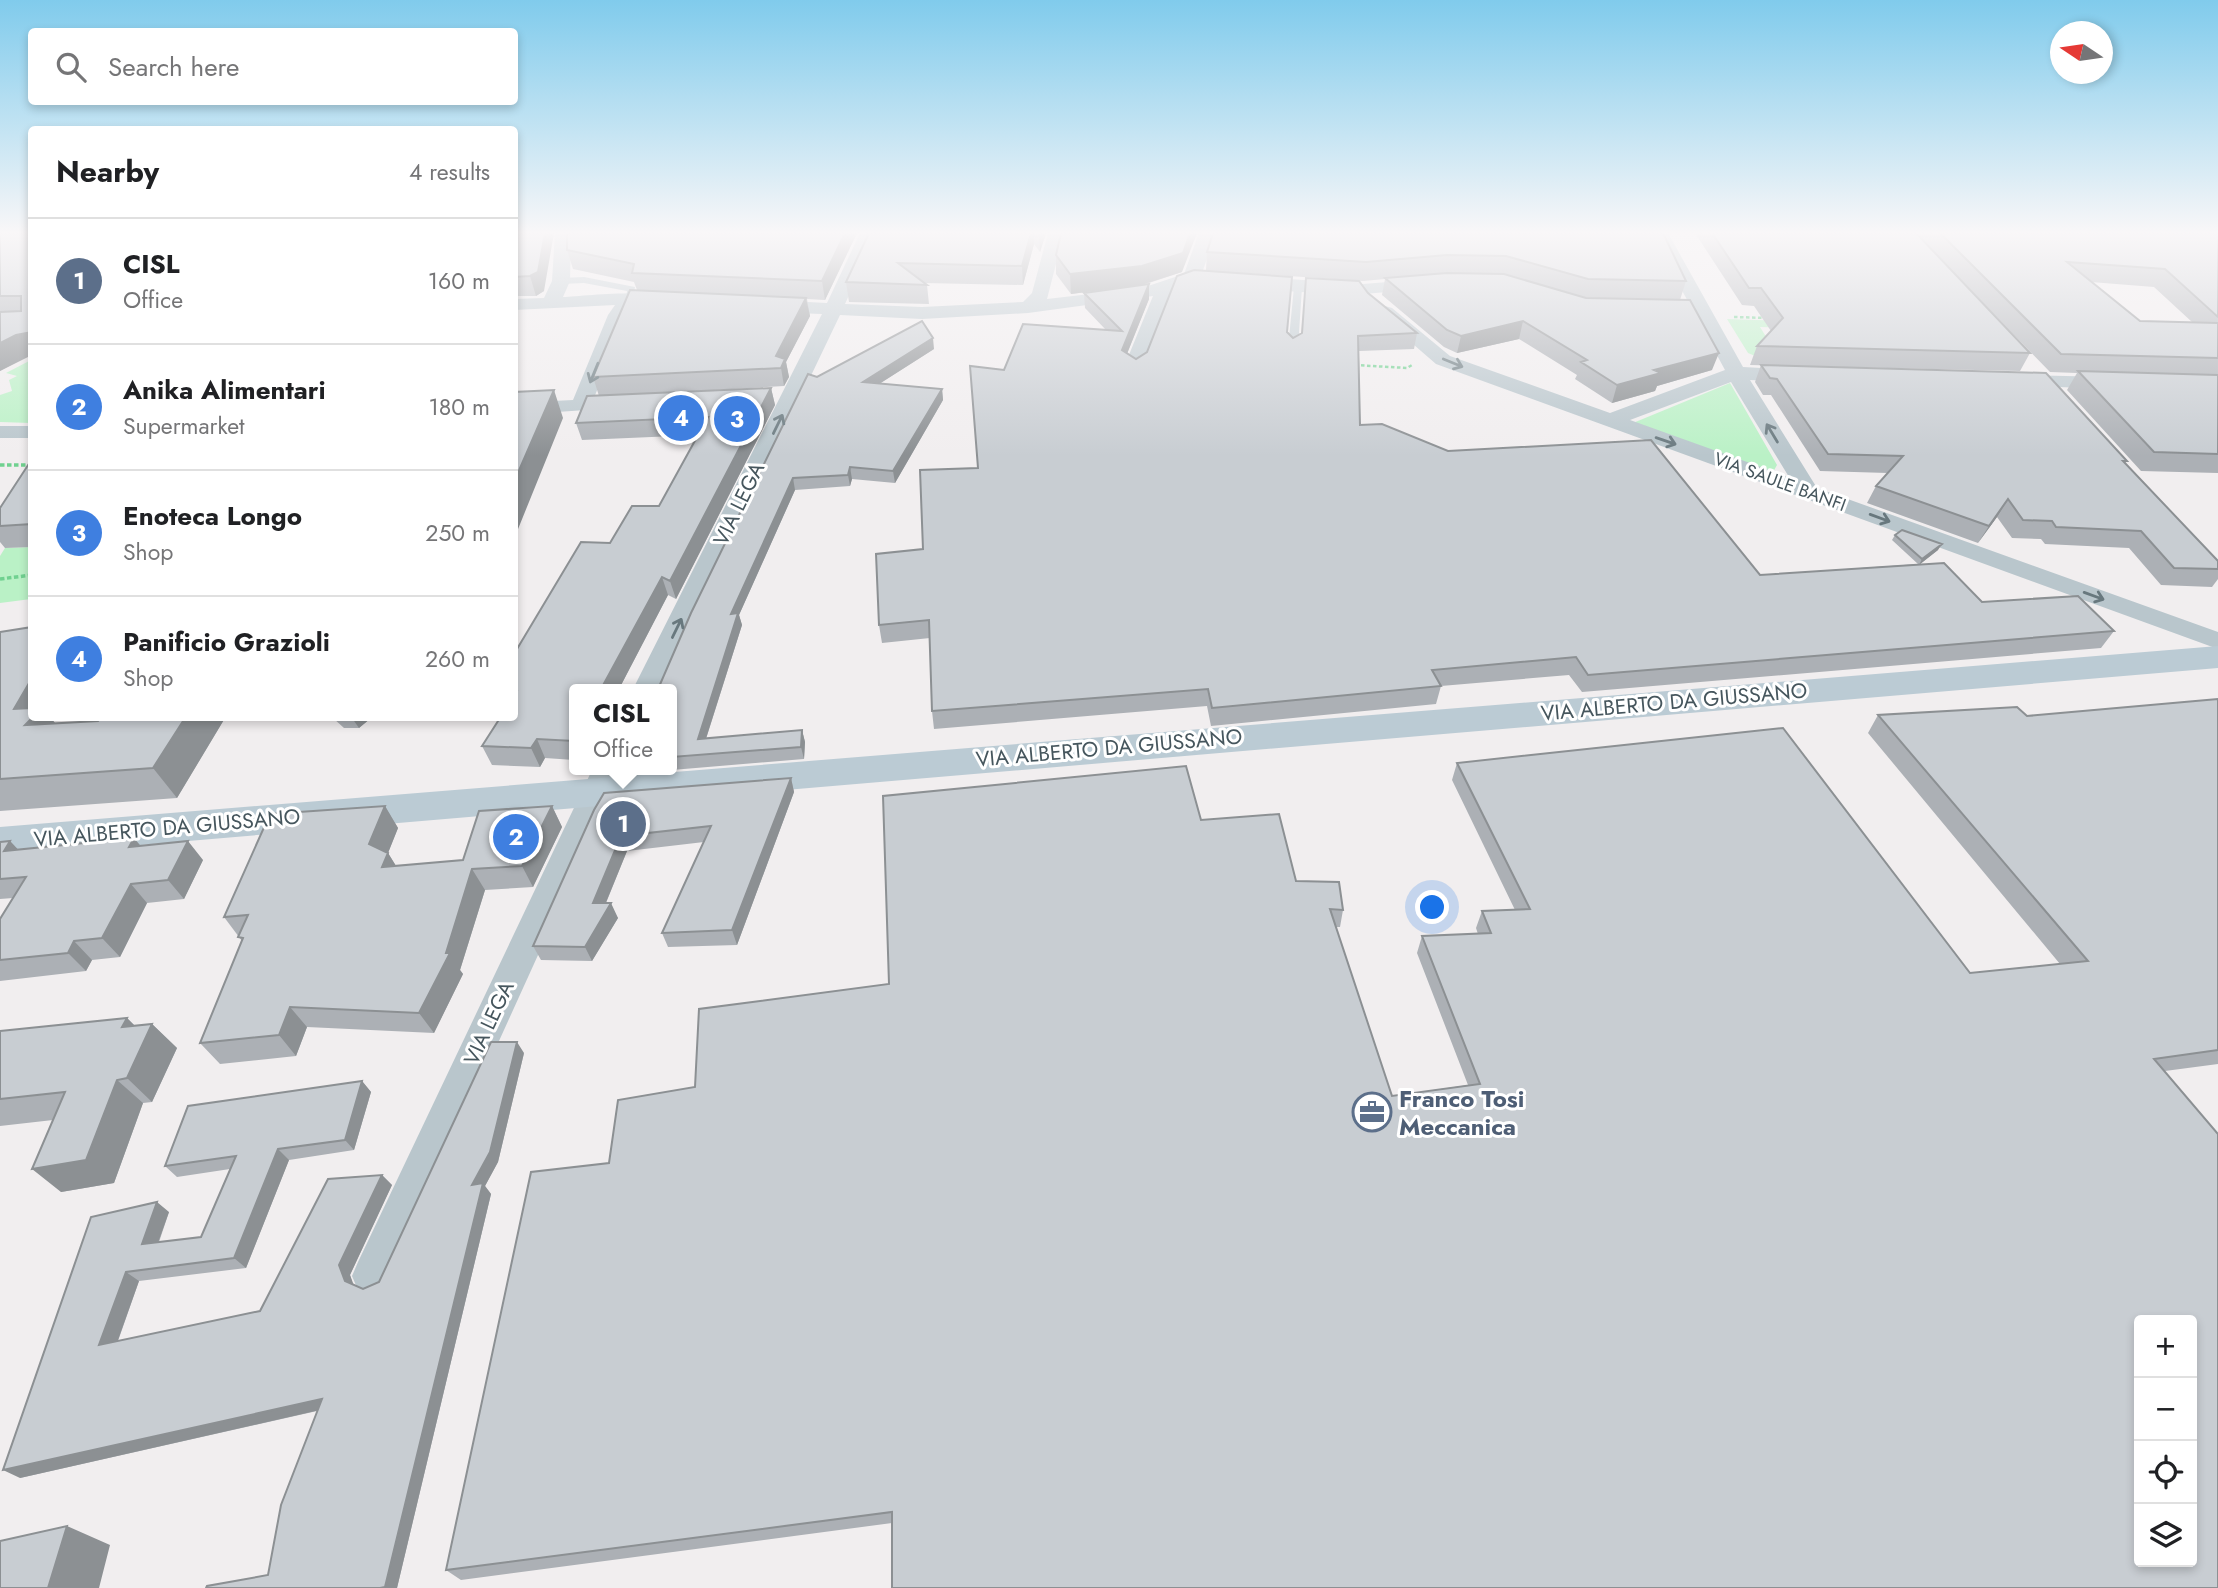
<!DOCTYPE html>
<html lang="en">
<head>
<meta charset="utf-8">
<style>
	:root { --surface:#fff; --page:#f6f6f6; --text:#202124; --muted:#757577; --line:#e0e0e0; --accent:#0f766e }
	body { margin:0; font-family:Jost,sans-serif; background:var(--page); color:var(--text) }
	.controls { position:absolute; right:21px; bottom:21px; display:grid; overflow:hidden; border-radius:7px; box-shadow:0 4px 10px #0003 }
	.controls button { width:63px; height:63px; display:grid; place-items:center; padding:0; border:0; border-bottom:2px solid var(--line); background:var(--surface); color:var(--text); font:35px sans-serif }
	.compass { position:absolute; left:2050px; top:21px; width:63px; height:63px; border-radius:50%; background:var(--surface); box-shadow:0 4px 10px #0003; rotate:283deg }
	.you { position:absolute; left:1433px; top:908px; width:24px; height:24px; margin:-18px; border:5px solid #fff; border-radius:50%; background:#1a73e8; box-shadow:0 0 0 10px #1a73e833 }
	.badge { display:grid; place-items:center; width:46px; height:46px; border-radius:50%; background:var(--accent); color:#fff; font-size:23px; font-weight:700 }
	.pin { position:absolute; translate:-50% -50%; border:4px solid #fff; box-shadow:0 2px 7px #0006 }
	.popup { position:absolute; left:569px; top:684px; width:108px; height:91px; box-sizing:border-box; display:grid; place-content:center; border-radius:7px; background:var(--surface); filter:drop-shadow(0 2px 5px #0005); font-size:23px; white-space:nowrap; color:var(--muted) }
	.popup b { font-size:26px; color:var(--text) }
	.popup::after { content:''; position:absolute; left:50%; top:100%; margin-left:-14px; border:14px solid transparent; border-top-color:var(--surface) }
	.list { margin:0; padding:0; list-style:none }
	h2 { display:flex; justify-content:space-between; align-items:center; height:91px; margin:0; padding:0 28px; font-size:30px }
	h2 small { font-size:23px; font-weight:400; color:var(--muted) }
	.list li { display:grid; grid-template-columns:46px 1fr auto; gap:21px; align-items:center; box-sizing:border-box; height:126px; padding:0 28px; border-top:2px solid var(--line) }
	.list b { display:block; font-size:26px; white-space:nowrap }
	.list p { margin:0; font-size:23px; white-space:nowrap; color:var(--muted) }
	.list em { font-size:23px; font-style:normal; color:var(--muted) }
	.icon { flex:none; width:38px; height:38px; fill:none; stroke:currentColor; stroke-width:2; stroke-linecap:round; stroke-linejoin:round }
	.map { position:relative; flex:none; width:2218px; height:1588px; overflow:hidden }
	.search { position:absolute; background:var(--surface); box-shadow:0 4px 10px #0003; left:28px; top:28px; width:490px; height:77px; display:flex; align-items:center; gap:18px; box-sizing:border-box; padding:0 24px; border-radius:7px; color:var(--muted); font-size:26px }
	.panel { position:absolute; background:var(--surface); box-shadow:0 4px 10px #0003; left:28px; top:126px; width:490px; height:595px; border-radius:7px }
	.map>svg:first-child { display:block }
	.green { fill:#baf1c6 }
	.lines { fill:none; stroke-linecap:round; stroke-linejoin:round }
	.path-far1 { stroke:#70d190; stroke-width:2.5; stroke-dasharray:3.5 2.5; stroke-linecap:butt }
	.path { stroke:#70d190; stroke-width:3.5; stroke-dasharray:4.5 2.5; stroke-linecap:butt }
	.lane { fill:#b9c6cc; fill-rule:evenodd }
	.street { fill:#b9c6cc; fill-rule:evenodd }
	.secondary { fill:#bbcbd4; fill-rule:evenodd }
	.wall { fill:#acb0b5; fill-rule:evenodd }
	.shaded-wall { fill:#8c9093 }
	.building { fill:#c8cdd2; stroke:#8c9093; stroke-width:2; fill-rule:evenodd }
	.oneway { stroke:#68787e }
	.labels { text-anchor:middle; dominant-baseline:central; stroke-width:6; stroke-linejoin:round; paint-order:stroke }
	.far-street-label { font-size:18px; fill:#46565d; stroke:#fff }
	.street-label { font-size:21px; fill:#46565d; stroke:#fff }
	.near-service-label { font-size:24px; font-weight:bold; fill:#4e5e75; stroke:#fff; text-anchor:start }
</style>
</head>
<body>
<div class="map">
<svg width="2218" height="1588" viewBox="0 0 2218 1588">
	<rect width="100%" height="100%" fill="#f1eeef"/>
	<path class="green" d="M1727,319L1982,327L1988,334L1760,327L1778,356L1772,363L1748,353Z
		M31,360V423L0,422V395L12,391L9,380L17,376L6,373Z
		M1730,383L1777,465L1773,472L1633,423Z
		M31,547V599L0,603V556L5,548Z"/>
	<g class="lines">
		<path class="path-far1" d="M1734,317L1767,318
			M1355,365L1407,368L1412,365"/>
		<path class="path" d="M0,465H31
			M0,579L32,575"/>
		<path class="lane" d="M584,277L635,287L633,299L626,301L627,291L584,283L561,284L557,281L561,278Z
			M1298,284L1302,287L1298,348L1293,351L1288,348L1294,287Z"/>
		<path class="street" d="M555,233H571L570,281L563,297C584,296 664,287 676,301L667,306L634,305L626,316L594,398L629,399L632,403L629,407L514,415V403L573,400L608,315L615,305L514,310V299L544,298L552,281Z
			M860,233H877L845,304L922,307L1023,302L1032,293L1048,233H1064L1047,299L1142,288L1184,274L1199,233H1216L1202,273L1363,284L1425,279L1434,284L1425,289L1363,294L1298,292L1193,282L1174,289L1144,367L1134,373L1124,367L1153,296L1028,313L922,319L840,315L661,689H633L822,314L769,312L760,306L769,300L827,303Z
			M1651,233H1668L1743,367L1796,370L1806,376L1796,382L1750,380L1817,488L2218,632V649L1436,364L1376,312L1385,306L1392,308L1450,356L1610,413L1725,370ZM1731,382L1789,477L1630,420Z
			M2014,375L2111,377L2121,383L2111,389L2007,385L2004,381L2007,377Z
			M0,426H32V438H0Z
			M592,770H622L386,1290L372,1296L358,1290L352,1276L358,1262Z"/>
		<path class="secondary" d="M2218,646V668L0,857V827Z"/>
	</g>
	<path class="wall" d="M0,233H32L29,355L0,371Z
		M514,233L544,291L536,296H514Z
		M857,233L825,300L807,299L810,316L786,362L789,377L784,386L678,392L771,388L775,405L676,599L668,595L619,689H574V760L545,758L540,767L492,765L482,746L514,718V654L610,543L659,506L698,435L582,440L576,423L599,396L593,377L637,290L634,282L573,269L567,250Z
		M869,233H1046L1040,252L1034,244L1023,285L924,283L927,285L929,304L849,302L846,282Z
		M1663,233L1686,281L1680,300L1712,370L1657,386L1655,391L1612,403L1575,379L1577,375L1519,339L1457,353L1444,347L1382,295L1385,279L1363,281L1244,273L1287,332L1293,338L1302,333L1306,278L1368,293L1417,333L1414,349L1359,351L1360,425L1448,451L1760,575L1918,564L1892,540L1895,535L1938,550L1920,564L1982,602L2114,631L2101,648L1582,692L1569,675L1441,686L1436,704L1211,726L1207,706L934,729L932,711L930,638L882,643L879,625L923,549L978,468L1004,370L1106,330L1085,308L1084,293L1125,287L1071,294L1056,274V255L1182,272L1143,285L1149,284V299L1127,354L1136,359L1147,352L1206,270L1207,252Z
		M1695,233H2218V473L2141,471L2067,390L2077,373L2050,372L1933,251L2030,353L2020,371L1750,365L1757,346L1771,331L1754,306L1742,305ZM2091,282L2154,287L2192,322L2140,321Z
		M934,349L879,384L942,389L943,400L895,483L852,479L850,486L795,490L739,615L742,625L706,739L802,730L805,742L804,759L672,770V689L817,377Z
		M1761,365L2127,461L2125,463L2218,561V579L2212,587L2161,585L2129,548L2045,544L2041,539L2012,538L1997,517L1978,543L1867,503L1876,486L1888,473L1820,471L1771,395H1763L1755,382Z
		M32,459V547L5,548L0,542V508Z
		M0,632L50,718L55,723L98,721L225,718L177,798L0,811Z
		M2218,699V1064L2165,1071L892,1523L461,1580L446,1570L609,1163L695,1087L889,984L1201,820L1296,881L1343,910L1340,927H1335L1392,1096L1468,1085L1417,953L1422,936L1478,934L1476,928L1482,911L1515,910L1452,780L1457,763L1970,973L2060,964L1868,733L1878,715L2027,716Z
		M333,718H385H371L359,728H344Z
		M630,770H669L631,773Z
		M791,778L794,792L737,945L668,947L662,933L704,842L627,851L606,903L618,918L592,961L541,960L533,946L594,810Z
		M385,806L398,828L388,853L396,866L463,860L552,806L562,827L533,887L485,890L460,970L463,974L434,1033L307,1027L296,1056L220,1064L200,1043L242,941L224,917Z
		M10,841L18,850L140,846L203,860L184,899L147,903L120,957L92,960L86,971L0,981V919L13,898L0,899V842Z
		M127,1018L135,1026L152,1024L177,1048L152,1102L143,1103L114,1183L61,1192L53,1120L0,1126V1031Z
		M524,1053L498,1162L485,1186L491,1194L397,1588H206L268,1575L317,1411L20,1478L91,1217L169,1212L159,1242L201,1237L230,1169L177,1177L165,1166L362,1081L371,1092L354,1150L289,1160L246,1268L139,1281L118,1341L260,1311L382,1175L392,1185L350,1275L353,1285L363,1289L379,1282Z"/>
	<path class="shaded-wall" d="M545,233H554L544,291L536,296L530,276Z
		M845,233H857L825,300L822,281Z
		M1031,233H1034V244L1023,285L1022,266Z
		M1039,233H1046L1040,252Z
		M1190,233H1197L1182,272L1141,285L1071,294L1070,274Z
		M1149,284V299L1122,366V350Z
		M806,298L810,316L786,362L789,377L784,386L781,368L776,356Z
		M1523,321L1519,339L1457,353L1461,336Z
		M32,332V355L0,371V343L16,335Z
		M933,338L934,349L865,393L863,382Z
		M1719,353L1712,370L1657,386L1655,391L1612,403L1617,385L1654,370Z
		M771,388L775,405L676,599L670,581Z
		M942,389L943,400L895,483L893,471Z
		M554,390L563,418L514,539V482Z
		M850,467L852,479L850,486L848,475Z
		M793,478L795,490L739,615L742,625L702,751L698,739L731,614Z
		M2008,499L1997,517L1978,543L1989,526Z
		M1942,544L1938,550L1919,565L1922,559Z
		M662,577L668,595L619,689H601Z
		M32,678V718H51L66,737L51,755L14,709Z
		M185,718H225L177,798L153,768Z
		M352,718H371L359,728Z
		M802,730L805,742L804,759L801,747Z
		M537,739L545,758L540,767L531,748Z
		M791,778L794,792L737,945L732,930Z
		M385,806L398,828L388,853L401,874L382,867L369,844Z
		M552,806L562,827L533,887L522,866Z
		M621,836L627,851L600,917L593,903Z
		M134,838L150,857L129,847Z
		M10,841L28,860L4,851Z
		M188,841L203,860L184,899L168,880Z
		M472,869L485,890L460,970L463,974L434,1033L419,1013L446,953Z
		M131,884L147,903L120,957L102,938Z
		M611,903L618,918L592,961L585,947Z
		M74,941L92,960L86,971L68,953Z
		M290,1007L307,1027L296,1056L279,1035Z
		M127,1018L146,1037L152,1024L177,1048L152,1102L127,1078L122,1027Z
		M517,1042L524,1053L498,1162L485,1186L491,1194L397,1588H380L472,1185Z
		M117,1080L143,1103L114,1183L61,1192L32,1169Z
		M362,1081L371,1092L354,1150L345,1140Z
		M278,1149L289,1160L246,1268L234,1258Z
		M382,1175L392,1185L350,1275L356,1291L345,1281L339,1265Z
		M157,1202L169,1212L154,1254L142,1244Z
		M126,1272L139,1281L113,1354L99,1345Z
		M322,1399L333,1407L20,1478L3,1470Z
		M67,1526L110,1545L99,1588H48Z"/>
	<path class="building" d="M0,233H32V332L16,335L0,343V312L21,311V296H0Z
		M514,233H545L538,272L530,276L514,277Z
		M567,233H845L822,281L632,273L634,264L567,250Z
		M869,233H1031L1022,266L898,263L927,285L846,282Z
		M1061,233H1190L1183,253L1142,266L1070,274L1056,255Z
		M1213,233H1663L1686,281L1588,279L1506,256L1447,255L1366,262L1207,252Z
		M1712,233H1916L2030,353L1757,346L1783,318L1761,288H1749Z
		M1940,233H2218V317L2165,269L2067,262L2140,321L2218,323V358L2061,354Z
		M1194,270L1292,277L1287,332L1293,338L1302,333L1306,278L1359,281L1368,293L1417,333L1358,336L1360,425L1382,424L1448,451L1651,440L1760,575L1944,563L1982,602L2078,596L2114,631L1588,675L1576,657L1432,670L1441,686L1212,708L1208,689L932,711L929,620L879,625L876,554L923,549L920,470L978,468L970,366L1004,370L1023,324L1122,331L1084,293L1149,284L1122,350L1136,359L1147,352L1177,276Z
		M1447,273L1504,274L1586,298L1690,300L1719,353L1654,370L1661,373L1617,385L1581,362L1587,360L1523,321L1461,336L1447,330L1385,278Z
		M630,290L806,298L776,356L785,359L781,368L593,377Z
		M922,321L933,338L863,382L942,389L893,471L850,467L848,475L793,478L731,614L738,613L698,739L802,730L801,747L672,757V689H658L691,613L808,374L817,377Z
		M1761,365L2046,373L2127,461H2123L2218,561V569L2174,568L2141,531L2056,527L2052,521L2023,520L2008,499L1989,526L1876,486L1903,456L1828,454L1777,379L1770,378Z
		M2078,371L2218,375V454L2154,452Z
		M771,388L670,581L662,577L601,689H574V741L537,739L531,748L482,746L500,718H514V693L516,691H514V654L581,542L610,543L632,506H659L708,417L576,423L587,396Z
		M554,390L514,482V392Z
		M32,459V524L0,526V508Z
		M1902,530L1942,544L1922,559L1895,535Z
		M32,627V678L14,709L32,708V718L25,725L98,721L100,718H185L153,768L0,779V632Z
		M2218,699V1050L2154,1059L2218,1134V1588H892V1512L446,1570L531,1172L609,1163L618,1100L695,1087L699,1009L889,984L883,796L1186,766L1201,820L1279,814L1296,881L1339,882L1343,910L1330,909L1392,1096L1480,1084L1422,936L1491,933L1482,911L1530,909L1457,763L1783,728L1970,973L2088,961L1878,715L2017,707L2027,716ZM2139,1320H2192V1562H2139Z
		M791,778L732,930L662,933L711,826L621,836L593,903H611L585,947L533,946L594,810L604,793Z
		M385,806L369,844L388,853L382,867L463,860L479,811L552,806L522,866L472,869L446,953H450L419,1013L290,1007L279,1035L200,1043L243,938L238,937L248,915L224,917L270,814Z
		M134,838L129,847L188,841L168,880L131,884L102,938L74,941L68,953L0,960V919L26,877L0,879V842L10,841L4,851Z
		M127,1018L122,1027L152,1024L127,1078L117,1080L86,1160L32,1169L65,1092L0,1099V1031Z
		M491,1042H517L490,1152L472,1185L483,1183L385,1587L380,1588H206L207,1586L268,1575L281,1505L322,1399L3,1470L91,1217L157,1202L142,1244L201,1237L236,1156L165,1166L188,1106L362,1081L345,1140L278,1149L234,1258L126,1272L99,1345L260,1311L328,1179L382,1175L339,1265L345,1281L363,1289L379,1282Z
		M67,1526L48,1588H0V1541Z"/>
	<defs><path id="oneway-shaft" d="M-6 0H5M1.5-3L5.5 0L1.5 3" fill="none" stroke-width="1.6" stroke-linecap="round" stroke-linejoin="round" transform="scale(1.75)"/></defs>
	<g class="oneway">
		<use href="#oneway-shaft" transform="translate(1453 363) rotate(22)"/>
		<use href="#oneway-shaft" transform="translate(594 373) rotate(112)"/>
		<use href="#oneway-shaft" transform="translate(778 424) rotate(-64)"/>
		<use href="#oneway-shaft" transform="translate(1772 433) rotate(-121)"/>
		<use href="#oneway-shaft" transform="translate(1666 441) rotate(19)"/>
		<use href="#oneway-shaft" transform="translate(1880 518) rotate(20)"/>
		<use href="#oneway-shaft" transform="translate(2094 596) rotate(20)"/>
		<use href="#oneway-shaft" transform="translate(677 628) rotate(-64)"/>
	</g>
	<linearGradient id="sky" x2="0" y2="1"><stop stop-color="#80cbec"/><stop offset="0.51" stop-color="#f9f7f8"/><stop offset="1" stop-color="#f9f7f8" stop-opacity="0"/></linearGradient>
	<rect width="2218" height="456" fill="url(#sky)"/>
	<defs>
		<symbol id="office-ring" viewBox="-11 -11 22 22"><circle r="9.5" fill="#fff" stroke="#5c6f8a" stroke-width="1.5"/><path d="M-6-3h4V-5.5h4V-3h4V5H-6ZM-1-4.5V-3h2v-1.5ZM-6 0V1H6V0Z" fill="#5c6f8a"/></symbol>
	</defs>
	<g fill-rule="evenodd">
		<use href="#office-ring" x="1350" y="1090" width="44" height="44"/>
	</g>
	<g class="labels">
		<g class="far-street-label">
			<text transform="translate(1780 482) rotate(20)">VIA SAULE BANFI</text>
		</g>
		<g class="street-label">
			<text transform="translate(739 504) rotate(-64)">VIA LEGA</text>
			<text transform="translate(1674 702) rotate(-5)">VIA ALBERTO DA GIUSSANO</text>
			<text transform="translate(1109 748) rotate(-5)">VIA ALBERTO DA GIUSSANO</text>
			<text transform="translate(167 828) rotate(-5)">VIA ALBERTO DA GIUSSANO</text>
			<text transform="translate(489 1023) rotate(-65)">VIA LEGA</text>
		</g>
		<g class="near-service-label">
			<text x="1399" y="1098">Franco Tosi<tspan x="1399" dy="28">Meccanica</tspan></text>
		</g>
	</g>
</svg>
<div class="controls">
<button>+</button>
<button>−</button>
<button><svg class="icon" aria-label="locate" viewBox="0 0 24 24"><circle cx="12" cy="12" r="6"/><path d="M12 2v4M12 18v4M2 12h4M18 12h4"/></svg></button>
<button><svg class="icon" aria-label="layers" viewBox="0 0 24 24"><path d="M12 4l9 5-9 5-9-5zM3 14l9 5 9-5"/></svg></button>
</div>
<svg class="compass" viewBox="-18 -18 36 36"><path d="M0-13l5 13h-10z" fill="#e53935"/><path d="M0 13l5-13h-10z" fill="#757577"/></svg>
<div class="you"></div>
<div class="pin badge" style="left:623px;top:824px;background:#5c6f8a">1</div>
<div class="popup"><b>CISL</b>Office</div>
<div class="pin badge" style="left:516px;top:837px;background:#3f7fe0">2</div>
<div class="pin badge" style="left:737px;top:419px;background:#3f7fe0">3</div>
<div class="pin badge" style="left:681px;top:418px;background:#3f7fe0">4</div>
<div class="search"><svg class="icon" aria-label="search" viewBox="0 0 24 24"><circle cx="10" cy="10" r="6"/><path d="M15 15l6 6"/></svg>Search here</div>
<section class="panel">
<h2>Nearby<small>4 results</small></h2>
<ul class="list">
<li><span class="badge" style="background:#5c6f8a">1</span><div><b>CISL</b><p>Office</p></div><em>160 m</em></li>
<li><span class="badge" style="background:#3f7fe0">2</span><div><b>Anika Alimentari</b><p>Supermarket</p></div><em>180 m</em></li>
<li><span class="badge" style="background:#3f7fe0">3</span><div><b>Enoteca Longo</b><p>Shop</p></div><em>250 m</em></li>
<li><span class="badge" style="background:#3f7fe0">4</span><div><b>Panificio Grazioli</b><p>Shop</p></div><em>260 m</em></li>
</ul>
</section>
</div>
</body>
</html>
